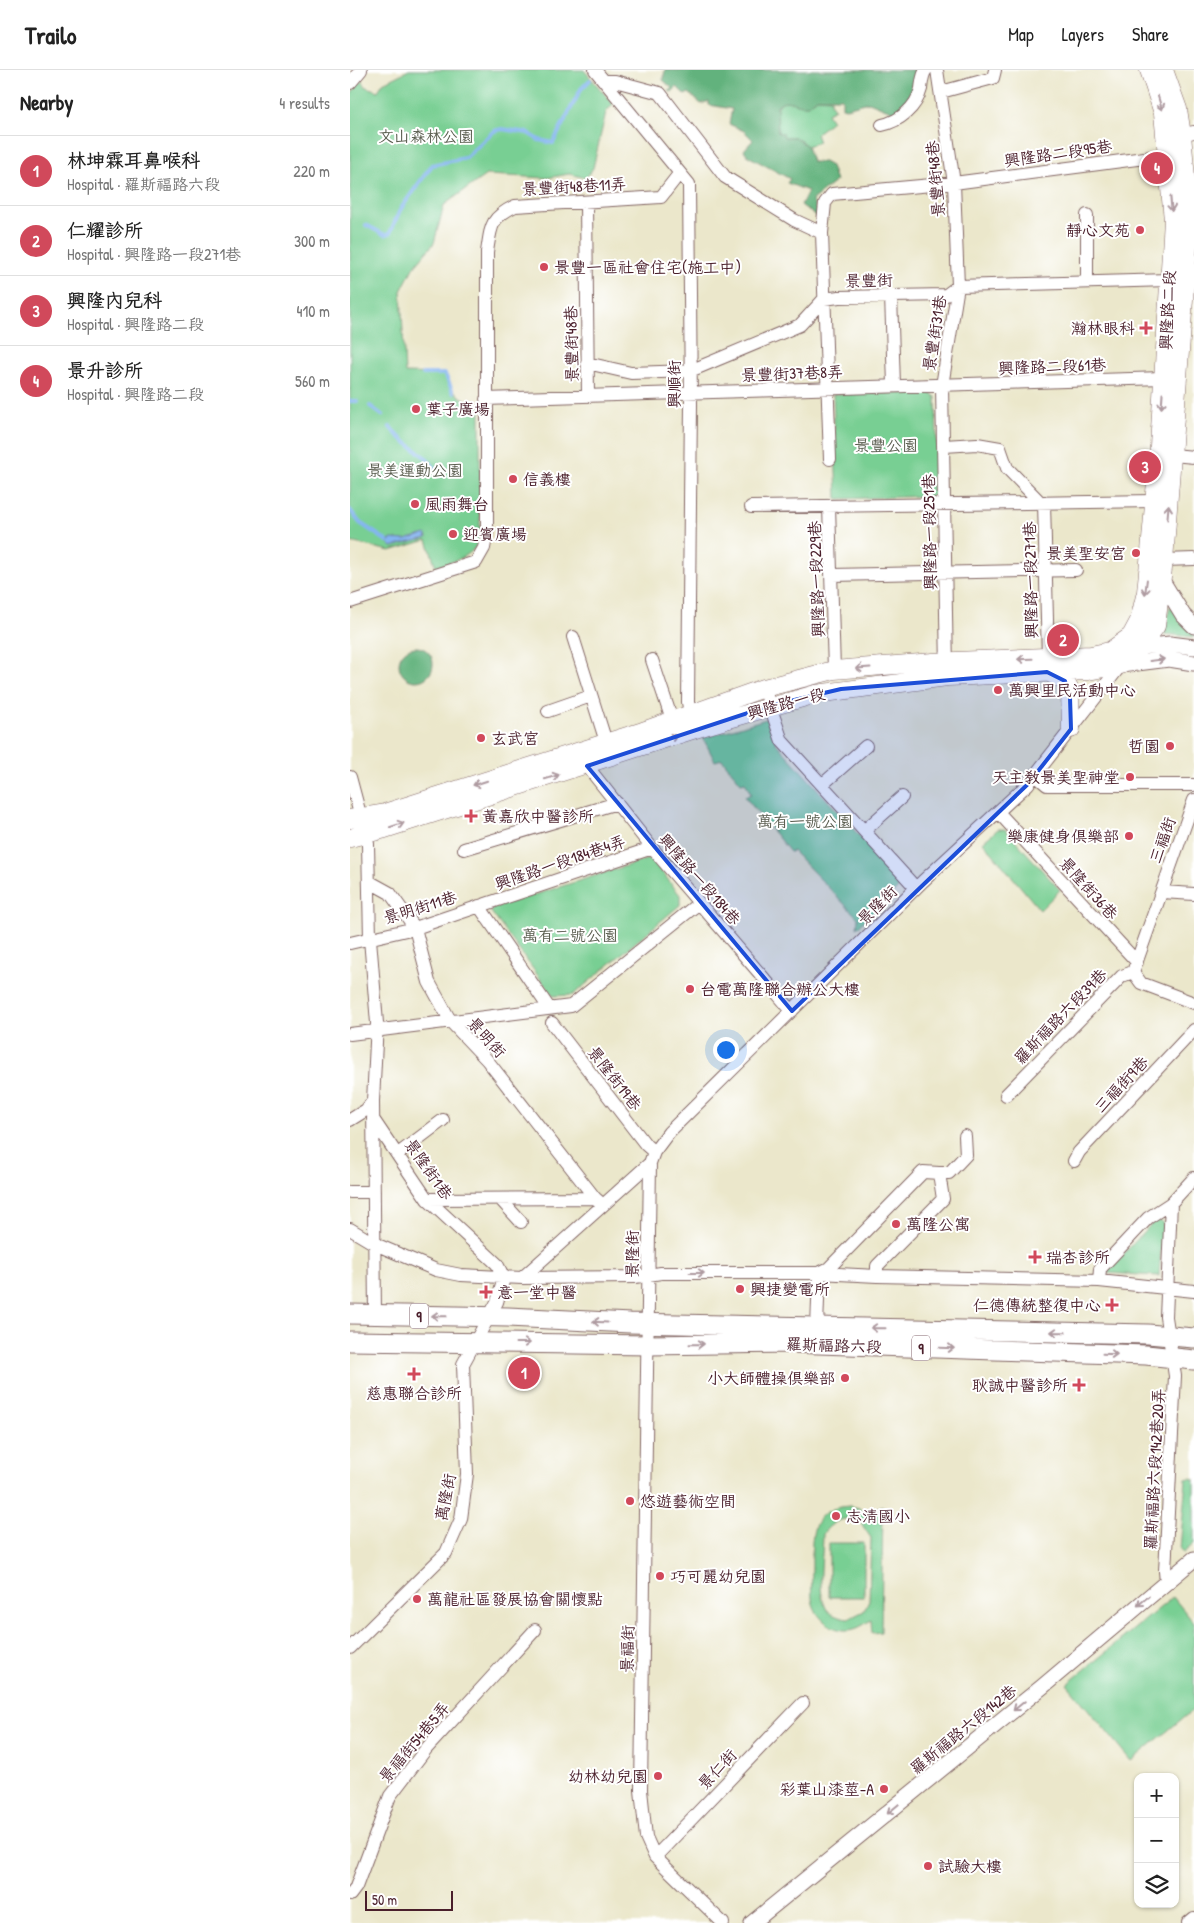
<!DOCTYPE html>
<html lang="en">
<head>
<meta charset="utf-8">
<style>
	:root { --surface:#fff; --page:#f2f2f2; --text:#222; --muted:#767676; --line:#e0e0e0; --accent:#d1495b }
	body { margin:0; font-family:"Patrick Hand","LXGW WenKai TC",sans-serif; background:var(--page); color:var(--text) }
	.controls { position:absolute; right:15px; bottom:15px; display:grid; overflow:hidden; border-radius:10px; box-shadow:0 1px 4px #0004 }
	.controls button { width:45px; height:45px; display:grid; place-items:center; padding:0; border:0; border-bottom:1px solid var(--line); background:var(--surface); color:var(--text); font:25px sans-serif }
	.scale { position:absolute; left:15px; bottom:12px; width:88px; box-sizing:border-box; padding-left:5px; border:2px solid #4a1f2b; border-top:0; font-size:14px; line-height:18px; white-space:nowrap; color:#4a1f2b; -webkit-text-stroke:4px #fff; paint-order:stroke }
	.you { position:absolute; left:375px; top:979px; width:18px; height:18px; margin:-12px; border:4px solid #fff; border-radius:50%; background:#1a73e8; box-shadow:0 0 0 8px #1a73e833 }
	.badge { display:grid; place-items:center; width:32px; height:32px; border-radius:50%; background:var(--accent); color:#fff; font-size:16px; font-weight:700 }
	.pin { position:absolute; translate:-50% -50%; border:2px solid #fff; box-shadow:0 1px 5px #0006 }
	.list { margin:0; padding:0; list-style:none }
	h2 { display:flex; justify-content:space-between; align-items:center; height:65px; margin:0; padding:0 20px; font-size:21px }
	h2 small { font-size:16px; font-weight:400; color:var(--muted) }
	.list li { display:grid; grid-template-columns:32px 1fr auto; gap:15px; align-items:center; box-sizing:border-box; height:70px; padding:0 20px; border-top:1px solid var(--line) }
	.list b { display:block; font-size:19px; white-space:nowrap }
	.list p { margin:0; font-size:16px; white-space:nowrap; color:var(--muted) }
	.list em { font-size:16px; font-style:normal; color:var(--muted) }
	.icon { flex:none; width:28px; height:28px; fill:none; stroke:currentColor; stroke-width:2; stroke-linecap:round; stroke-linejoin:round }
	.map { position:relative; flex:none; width:844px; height:1853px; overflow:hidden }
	header { display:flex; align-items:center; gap:30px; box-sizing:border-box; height:70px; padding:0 25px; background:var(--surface); border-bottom:1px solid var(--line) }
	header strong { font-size:24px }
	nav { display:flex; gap:28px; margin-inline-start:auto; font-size:18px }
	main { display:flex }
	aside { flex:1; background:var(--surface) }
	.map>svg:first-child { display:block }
	.green { fill:#78cf93; stroke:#61775f; fill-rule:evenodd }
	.forest { fill:#62b27d; stroke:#566854 }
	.water { fill:#84b5f0; stroke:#676a8e }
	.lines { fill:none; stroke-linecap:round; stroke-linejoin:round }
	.stream { stroke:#84b5f0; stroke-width:4 }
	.minor-casing { stroke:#826563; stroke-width:14 }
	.tertiary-casing { stroke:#826563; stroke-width:17 }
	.secondary-casing { stroke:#826563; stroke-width:19 }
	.primary-casing { stroke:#826563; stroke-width:21 }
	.minor { stroke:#fff; stroke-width:12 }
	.tertiary { stroke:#fff; stroke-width:15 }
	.secondary { stroke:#fff; stroke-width:18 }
	.primary { stroke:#fff; stroke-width:19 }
	.oneway { stroke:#ae9aa0 }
	.marked { fill:#1d4ed8; fill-opacity:0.2; stroke:#1d4ed8; stroke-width:4; stroke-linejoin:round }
	.poi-dot { fill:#d1495b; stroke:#fff; stroke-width:2 }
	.labels { text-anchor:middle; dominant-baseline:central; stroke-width:4; stroke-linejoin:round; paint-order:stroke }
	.shield { fill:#fff; stroke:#80626b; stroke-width:1 }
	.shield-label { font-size:15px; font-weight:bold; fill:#4a1f2b }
	.park-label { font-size:16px; fill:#5a5d4f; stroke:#fff }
	.street-label { font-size:16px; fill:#4a1f2b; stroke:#fff }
	.poi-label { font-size:16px; fill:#4a1f2b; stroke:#fff; text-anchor:start }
</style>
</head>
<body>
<header>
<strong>Trailo</strong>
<nav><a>Map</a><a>Layers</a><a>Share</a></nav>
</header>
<main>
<aside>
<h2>Nearby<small>4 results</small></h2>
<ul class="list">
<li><span class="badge">1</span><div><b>林坤霖耳鼻喉科</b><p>Hospital · 羅斯福路六段</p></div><em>220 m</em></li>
<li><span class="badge">2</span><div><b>仁耀診所</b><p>Hospital · 興隆路一段271巷</p></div><em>300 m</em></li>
<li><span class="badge">3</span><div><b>興隆內兒科</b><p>Hospital · 興隆路二段</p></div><em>410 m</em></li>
<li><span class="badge">4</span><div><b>景升診所</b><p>Hospital · 興隆路二段</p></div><em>560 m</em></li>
</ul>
</aside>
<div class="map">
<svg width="844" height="1853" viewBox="0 0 844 1853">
	<rect width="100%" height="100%" fill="#fff"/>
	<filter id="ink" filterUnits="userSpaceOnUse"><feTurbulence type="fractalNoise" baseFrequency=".02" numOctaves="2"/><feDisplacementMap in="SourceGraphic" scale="10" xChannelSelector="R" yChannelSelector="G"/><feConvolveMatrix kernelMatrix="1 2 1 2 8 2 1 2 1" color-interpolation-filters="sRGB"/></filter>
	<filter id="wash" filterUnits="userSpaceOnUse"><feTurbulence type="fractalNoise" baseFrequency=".0096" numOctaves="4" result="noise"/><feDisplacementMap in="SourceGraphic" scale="20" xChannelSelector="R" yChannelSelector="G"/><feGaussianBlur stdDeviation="1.12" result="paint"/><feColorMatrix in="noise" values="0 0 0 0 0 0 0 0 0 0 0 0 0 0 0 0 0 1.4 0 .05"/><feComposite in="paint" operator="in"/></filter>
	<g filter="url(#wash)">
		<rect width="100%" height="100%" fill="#ebe7cb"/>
		<path class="green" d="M59,0H234L263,34L256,42L243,98L236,108L219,104L197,108L136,105L94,135L84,173L63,198L51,221L55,303L96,304L101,317L109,326L130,337V470C121,488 104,491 86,497L77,470L40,481L0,472V25L12,10L16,17L28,21L33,13Z
			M467,28L481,29V34L485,39L477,43L482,51L466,64L469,72L457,76L445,67H433L428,63L425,41L431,32C447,28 452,42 467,28Z
			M580,323L586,327L588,420L583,426L487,429L483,324Z
			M820,536L844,565V567L814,564Z
			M416,649L426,673L549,810L548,818L507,858L508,848L443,781L440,782L395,727L401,724L395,712L391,713L372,689L365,691L353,668Z
			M648,759H655L710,820L690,840L633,772Z
			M301,788L330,825V835L223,925L203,926L141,842L143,838Z
			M806,1149L813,1153L809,1206L756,1203Z
			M840,1408L844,1409V1474L833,1483L830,1479L836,1409Z
			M500,1436L509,1438L522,1450L521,1438L533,1437L531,1562L522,1563L521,1550C516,1553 512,1556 507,1558C487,1566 465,1550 462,1529C461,1518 462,1505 462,1494C462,1480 460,1461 469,1449C477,1439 487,1437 500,1436ZM500,1448L511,1453L521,1468L519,1531L514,1541L498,1549C489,1548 478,1544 475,1536C467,1520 473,1483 473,1464C480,1454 487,1450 500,1448Z
			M479,1473H514V1527H479Z
			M823,1527L844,1553V1639L781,1691L717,1614Z"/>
		<path class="forest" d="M315,0H574L569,21L543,51L541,41L519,32L496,38L492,37V28H467L458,35C446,37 436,25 427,36L428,63H433L434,67H445L457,76L462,92H474L481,96L486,111L462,130L470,147H467L451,135L458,121L437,113L440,109L398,86L394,80L403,70L394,61L379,54L382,39L359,35V31L351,34L339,23L335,25L327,17L322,22L319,21L322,18L313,10Z
			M49 594a17 17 0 1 1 34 0a17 17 0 1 1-34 0Z"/>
		<path class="water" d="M76,464L77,468L42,477L37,472L42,469L55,470Z"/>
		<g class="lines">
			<path class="stream" d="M16,155L35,165L40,163L50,140L82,95L115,88L144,61L152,59L178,63L189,70L203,73L231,19L240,10
				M73,304H95L103,322
				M0,331H7
				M20,336L32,345
				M40,357C55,377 76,381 89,405
				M0,440L10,453L37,471"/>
		</g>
	</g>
	<g filter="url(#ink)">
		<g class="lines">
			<defs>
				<path id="minor" d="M245,0L339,114L341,334L338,632L341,651
					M587,0L604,113L608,216L592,316L597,600
					M254,11H265L310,23L375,107L444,150L472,163
					M0,13L11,0
					M591,22L643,8L645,0
					M532,55C550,51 566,38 571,19C572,12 572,5 576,0
					M824,66L844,62
					M236,132L238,326
					M737,211V145
					M541,226L544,315
					M237,293L281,303L340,301L450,255L474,229L489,227L596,225L608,216L819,210
					M136,329L813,308
					M594,376L627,374L650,378L657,398L690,432
					M823,385L844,387
					M480,389L472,163L475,133L482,124L604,113L825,84
					M694,432L698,588
					M479,436L484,600
					M401,437L804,431
					M814,490L844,489
					M482,505L726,500
					M0,532L126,492L134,478L137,463V182C141,156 140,148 165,136L311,127L329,104
					M223,567L256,672
					M302,590L322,650
					M414,618L432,671L566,818
					M198,641L241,626
					M237,696L302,778L442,941
					M685,705L697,715H844
					M0,707L18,774L20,869L27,953L23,1031L25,1245
					M473,714L516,676
					M649,743L787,892
					M514,761L552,727
					M114,779L267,733
					M20,812L40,823L65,858L79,912L101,952L137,990L245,1128L253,1135
					M812,822L844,824
					M129,836L199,938
					M0,873L65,858L302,778
					M783,902L791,913L844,933
					M202,953L296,1075L304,1082
					M0,964L221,936L349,833
					M656,1025L772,906L783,902L844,730
					M0,1050L16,1040L23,1031
					M48,1084L93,1050
					M724,1091L729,1082L844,960
					M0,1122H24
					M77,1129L245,1128
					M151,1130L171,1152
					M0,1159L25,1174L86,1200L111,1205L172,1208L285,1207L311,1203H469L479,1198L573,1102L589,1103
					M527,1206L749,1211L844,1221
					M172,1208L300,1093
					M749,1211L750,1199L798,1148L821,1133
					M467,1257L469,1203L527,1206V1196L593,1129L589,1103H599L616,1085L615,1066
					M816,1512L815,1501L825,1306L816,1247L821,1133L844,1108
					M0,1578L96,1483L111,1449L117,1404L113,1294L147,1232L154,1208L147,1194L77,1129L23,1049
					M305,1787L453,1633
					M0,1825L6,1817L40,1726L76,1679L185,1560
					M373,1853L305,1787L296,1767L291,1720L300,1093L304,1082L319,1062L573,811L678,714L771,595
					M838,1853L844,1848"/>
				<path id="tertiary" d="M811,509L833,545L844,556
					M781,578L820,574L844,577
					M772,591L771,595L819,589L844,593
					M402,1853L692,1617L844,1489"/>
				<path id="secondary" d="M698,602L715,611L720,620L721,659
					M0,749L31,744L293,661L414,618L484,600L583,592L741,585L760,581L781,566L789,551L796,522L800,482L809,376L823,150L813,43L799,0
					M0,768L35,759L358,655L466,624L597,607L738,601L771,595L790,577L806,556L814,490L840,151L832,65L828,39L814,0"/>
				<path id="primary" d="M0,1244L158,1247L280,1253L798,1264L844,1268
					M0,1271L299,1275L439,1273L796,1285L844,1290"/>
			</defs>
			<use href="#minor" class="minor-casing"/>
			<use href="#tertiary" class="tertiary-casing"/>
			<use href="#secondary" class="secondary-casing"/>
			<use href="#primary" class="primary-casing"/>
			<use href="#minor" class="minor"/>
			<use href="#tertiary" class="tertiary"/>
			<use href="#secondary" class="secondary"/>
			<use href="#primary" class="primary"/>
		</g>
		<defs><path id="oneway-shaft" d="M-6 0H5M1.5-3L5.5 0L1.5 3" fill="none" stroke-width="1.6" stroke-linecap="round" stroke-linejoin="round" transform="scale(1.25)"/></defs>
		<g class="oneway">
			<use href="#oneway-shaft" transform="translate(810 33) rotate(73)"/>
			<use href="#oneway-shaft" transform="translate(821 134) rotate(85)"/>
			<use href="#oneway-shaft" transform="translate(812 331) rotate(94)"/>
			<use href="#oneway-shaft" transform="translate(818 442) rotate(-85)"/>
			<use href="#oneway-shaft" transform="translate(796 517) rotate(97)"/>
			<use href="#oneway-shaft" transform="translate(675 589) rotate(178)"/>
			<use href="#oneway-shaft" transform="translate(807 590) rotate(-7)"/>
			<use href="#oneway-shaft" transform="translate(513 598) rotate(176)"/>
			<use href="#oneway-shaft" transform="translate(320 668) rotate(-19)"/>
			<use href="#oneway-shaft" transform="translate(202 707) rotate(-17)"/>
			<use href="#oneway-shaft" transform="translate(130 713) rotate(162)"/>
			<use href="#oneway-shaft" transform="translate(47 755) rotate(-18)"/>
			<use href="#oneway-shaft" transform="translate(347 1203)"/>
			<use href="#oneway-shaft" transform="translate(89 1246) rotate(-179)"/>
			<use href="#oneway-shaft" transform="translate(250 1252) rotate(-177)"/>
			<use href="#oneway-shaft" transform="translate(528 1258) rotate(-179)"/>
			<use href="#oneway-shaft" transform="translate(708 1262) rotate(-179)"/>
			<use href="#oneway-shaft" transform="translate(173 1273)"/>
			<use href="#oneway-shaft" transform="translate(347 1274) rotate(-1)"/>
			<use href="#oneway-shaft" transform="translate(597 1278) rotate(2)"/>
			<use href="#oneway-shaft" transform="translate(760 1284) rotate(2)"/>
			<use href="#oneway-shaft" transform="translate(793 1531) rotate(140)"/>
			<use href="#oneway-shaft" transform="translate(669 1636) rotate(141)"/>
			<use href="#oneway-shaft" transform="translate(543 1739) rotate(140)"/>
		</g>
	</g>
	<path class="marked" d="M697,602L715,611L720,627L721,659L678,714L442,941L237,696L419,636L491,619Z"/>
	<g class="poi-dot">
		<circle cx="790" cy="160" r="5"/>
		<circle cx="194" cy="197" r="5"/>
		<path d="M793.5 250.5h5v5h5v5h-5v5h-5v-5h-5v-5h5z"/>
		<circle cx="66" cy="339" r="5"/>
		<circle cx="163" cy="409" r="5"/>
		<circle cx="65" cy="434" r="5"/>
		<circle cx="103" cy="464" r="5"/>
		<circle cx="786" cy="483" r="5"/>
		<circle cx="648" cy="620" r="5"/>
		<circle cx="131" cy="668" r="5"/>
		<circle cx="820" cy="676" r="5"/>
		<circle cx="780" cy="707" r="5"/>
		<path d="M118.5 738.5h5v5h5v5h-5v5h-5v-5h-5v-5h5z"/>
		<circle cx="779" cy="766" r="5"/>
		<circle cx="340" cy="919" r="5"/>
		<circle cx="546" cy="1154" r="5"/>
		<path d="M682.5 1179.5h5v5h5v5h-5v5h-5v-5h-5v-5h5z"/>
		<circle cx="390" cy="1219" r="5"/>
		<path d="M133.5 1214.5h5v5h5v5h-5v5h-5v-5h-5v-5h5z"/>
		<path d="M759.5 1227.5h5v5h5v5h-5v5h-5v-5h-5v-5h5z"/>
		<path d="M61.5 1296.5h5v5h5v5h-5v5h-5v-5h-5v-5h5z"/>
		<circle cx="495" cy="1308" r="5"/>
		<path d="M726.5 1307.5h5v5h5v5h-5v5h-5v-5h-5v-5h5z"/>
		<circle cx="280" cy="1431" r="5"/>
		<circle cx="486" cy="1446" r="5"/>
		<circle cx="310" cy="1506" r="5"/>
		<circle cx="67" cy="1529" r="5"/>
		<circle cx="308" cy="1706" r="5"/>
		<circle cx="534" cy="1719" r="5"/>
		<circle cx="578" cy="1796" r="5"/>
	</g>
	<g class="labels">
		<g class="shield">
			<rect x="60" y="1233.5" width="18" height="25" rx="4"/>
			<rect x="562" y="1265.5" width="18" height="25" rx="4"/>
		</g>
		<g class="shield-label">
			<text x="69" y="1246">9</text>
			<text x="571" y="1278">9</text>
		</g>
		<g class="park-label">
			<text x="76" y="66">文山森林公園</text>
			<text x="536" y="375">景豐公園</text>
			<text x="65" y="400">景美運動公園</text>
			<text x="455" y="751">萬有一號公園</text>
			<text x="220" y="865">萬有二號公園</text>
		</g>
		<g class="street-label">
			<text transform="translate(708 83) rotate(-8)">興隆路二段95巷</text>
			<text transform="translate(585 109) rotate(-95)">景豐街48巷</text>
			<text transform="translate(224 116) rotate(-3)">景豐街48巷11弄</text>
			<text transform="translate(519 210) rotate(-1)">景豐街</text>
			<text transform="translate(817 240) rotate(-87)">興隆路二段</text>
			<text transform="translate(584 263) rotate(-81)">景豐街31巷</text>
			<text transform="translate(221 274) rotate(-91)">景豐街48巷</text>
			<text transform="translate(702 296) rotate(-2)">興隆路二段61巷</text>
			<text transform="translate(442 303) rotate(-2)">景豐街37巷8弄</text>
			<text transform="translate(324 314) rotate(-90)">興順街</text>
			<text transform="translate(579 462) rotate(-91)">興隆路一段251巷</text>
			<text transform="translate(466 509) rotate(-92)">興隆路一段229巷</text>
			<text transform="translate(680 510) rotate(-91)">興隆路一段271巷</text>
			<text transform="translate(436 633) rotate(-15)">興隆路一段</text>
			<text transform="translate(812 770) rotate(-70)">三福街</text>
			<text transform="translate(210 792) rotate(-19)">興隆路一段184巷4弄</text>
			<text transform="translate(350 809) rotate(49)">興隆路一段184巷</text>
			<text transform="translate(739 818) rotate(48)">景隆街36巷</text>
			<text transform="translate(527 835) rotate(-45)">景隆街</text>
			<text transform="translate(70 837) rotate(-17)">景明街11巷</text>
			<text transform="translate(710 946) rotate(-46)">羅斯福路六段39巷</text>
			<text transform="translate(137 967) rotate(48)">景明街</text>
			<text transform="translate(265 1008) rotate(52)">景隆街19巷</text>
			<text transform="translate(771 1014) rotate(-47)">三福街9巷</text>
			<text transform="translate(79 1099) rotate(55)">景隆街1巷</text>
			<text transform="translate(282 1184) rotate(-90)">景隆街</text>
			<text transform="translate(484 1275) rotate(2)">羅斯福路六段</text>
			<text transform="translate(804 1399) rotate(-87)">羅斯福路六段142巷20弄</text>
			<text transform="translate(95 1427) rotate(-79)">萬隆街</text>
			<text transform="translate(277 1579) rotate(-89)">景福街</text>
			<text transform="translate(613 1659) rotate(-39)">羅斯福路六段142巷</text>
			<text transform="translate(64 1672) rotate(-50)">景福街54巷5弄</text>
			<text transform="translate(367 1699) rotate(-47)">景仁街</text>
		</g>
		<g class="poi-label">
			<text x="780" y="160" text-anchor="end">靜心文苑</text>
			<text x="204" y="197">景豐一區社會住宅(施工中)</text>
			<text x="785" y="258" text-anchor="end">瀚林眼科</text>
			<text x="76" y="339">葉子廣場</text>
			<text x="173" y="409">信義樓</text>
			<text x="75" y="434">風雨舞台</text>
			<text x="113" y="464">迎賓廣場</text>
			<text x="776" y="483" text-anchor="end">景美聖安宮</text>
			<text x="658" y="620">萬興里民活動中心</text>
			<text x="141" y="668">玄武宮</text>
			<text x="810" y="676" text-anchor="end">哲園</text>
			<text x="770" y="707" text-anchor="end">天主教景美聖神堂</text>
			<text x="132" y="746">黃嘉欣中醫診所</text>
			<text x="769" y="766" text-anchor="end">樂康健身俱樂部</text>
			<text x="350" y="919">台電萬隆聯合辦公大樓</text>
			<text x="556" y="1154">萬隆公寓</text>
			<text x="696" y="1187">瑞杏診所</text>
			<text x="400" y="1219">興捷變電所</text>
			<text x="147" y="1222">意一堂中醫</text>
			<text x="751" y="1235" text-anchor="end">仁德傳統整復中心</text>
			<text x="485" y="1308" text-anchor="end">小大師體操俱樂部</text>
			<text x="718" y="1315" text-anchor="end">耿誠中醫診所</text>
			<text x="64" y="1323" text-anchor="middle">慈惠聯合診所</text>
			<text x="290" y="1431">悠遊藝術空間</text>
			<text x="496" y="1446">志清國小</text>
			<text x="320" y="1506">巧可麗幼兒園</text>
			<text x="77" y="1529">萬龍社區發展協會關懷點</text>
			<text x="298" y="1706" text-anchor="end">幼林幼兒園</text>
			<text x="524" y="1719" text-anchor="end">彩葉山漆莖-A</text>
			<text x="588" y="1796">試驗大樓</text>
		</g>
	</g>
</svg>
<div class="controls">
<button>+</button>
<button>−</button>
<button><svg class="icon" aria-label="layers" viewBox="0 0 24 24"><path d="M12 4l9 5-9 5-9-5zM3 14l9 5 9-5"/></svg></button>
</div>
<div class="scale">50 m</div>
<div class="you"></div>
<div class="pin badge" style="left:174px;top:1303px">1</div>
<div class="pin badge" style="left:713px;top:570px">2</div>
<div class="pin badge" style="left:795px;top:397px">3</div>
<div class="pin badge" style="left:807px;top:98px">4</div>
</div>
</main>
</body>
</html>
